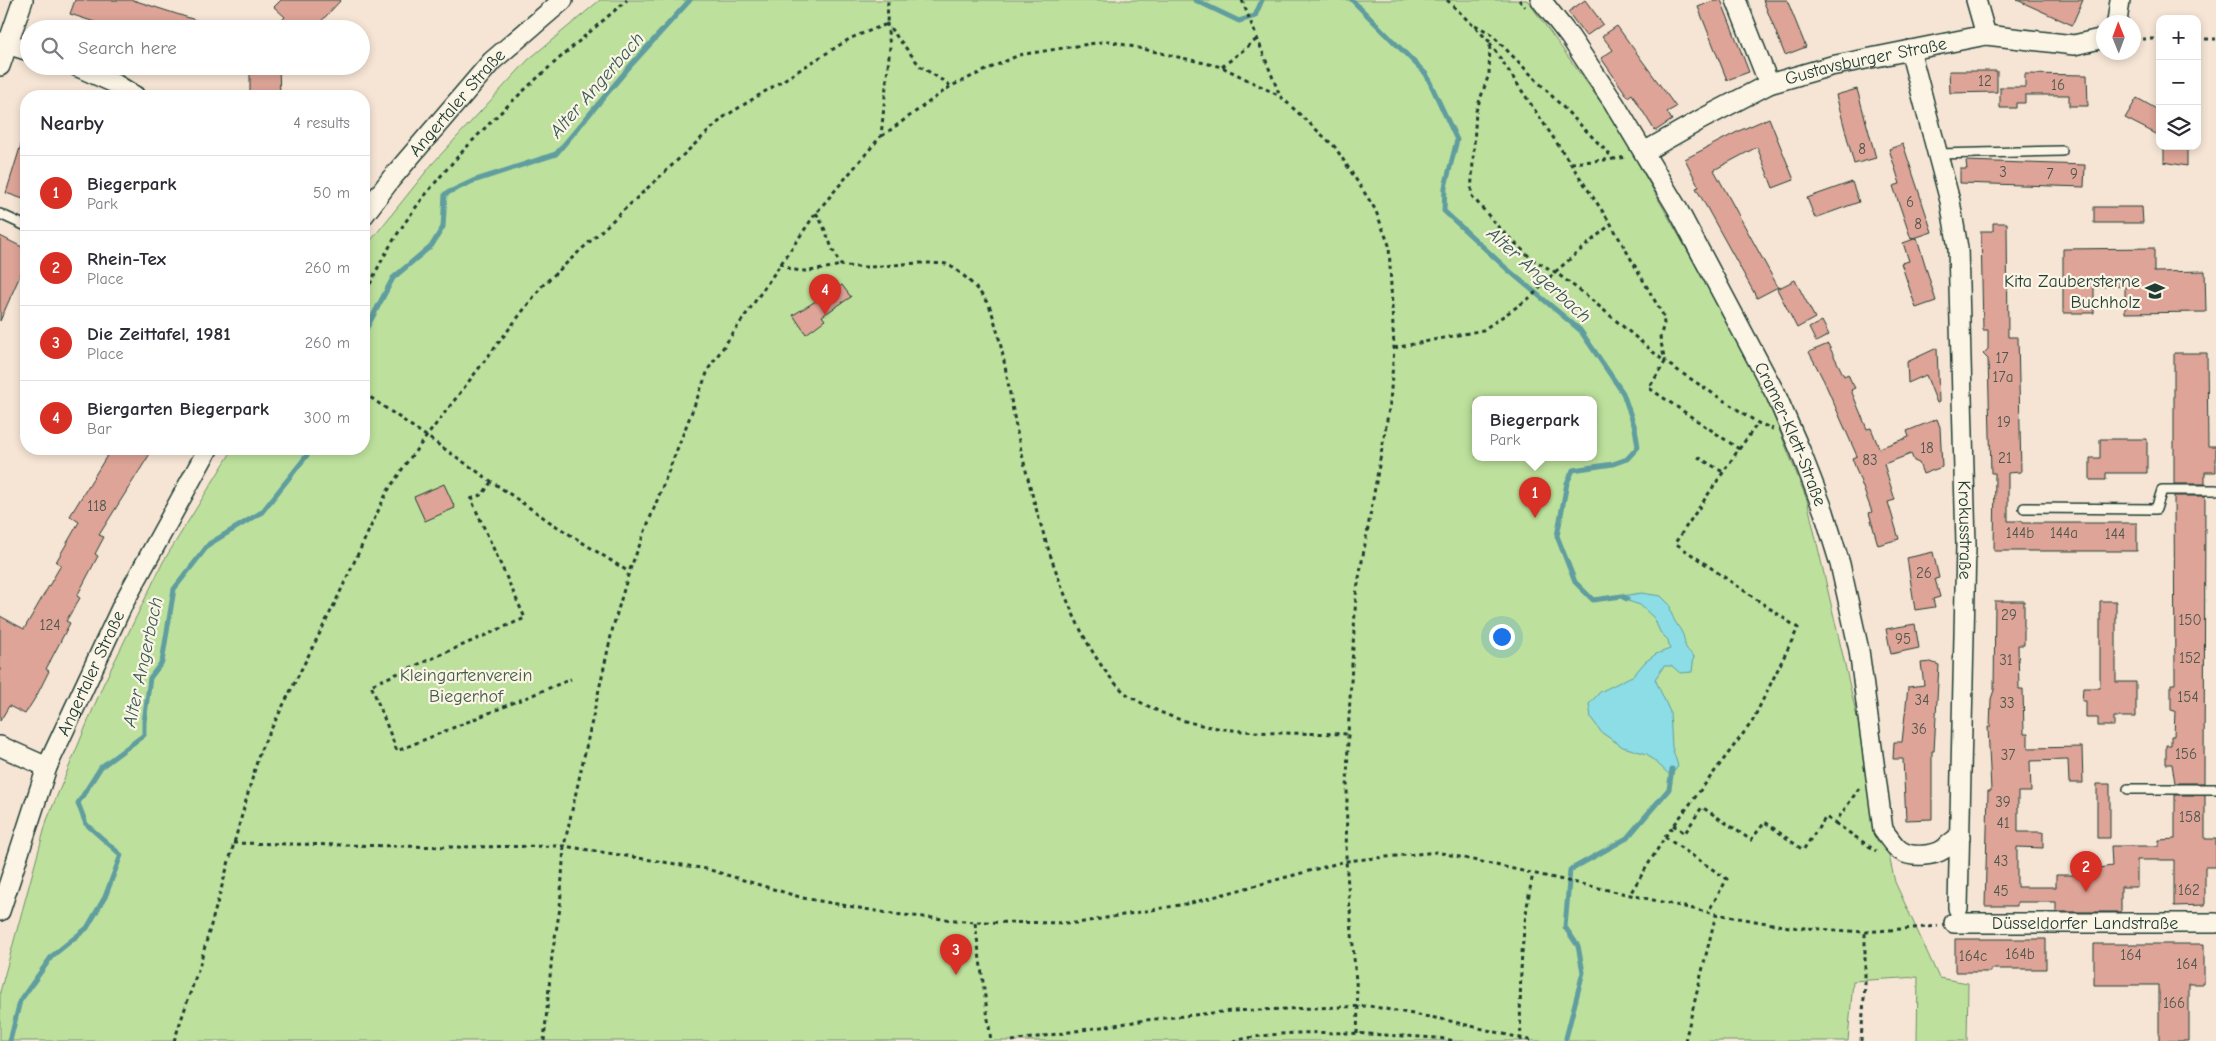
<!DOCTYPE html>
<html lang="en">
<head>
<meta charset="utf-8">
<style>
	:root { --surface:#fff; --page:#f7f7f7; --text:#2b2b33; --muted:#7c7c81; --line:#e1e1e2; --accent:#d93025 }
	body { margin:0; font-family:"Comic Neue",sans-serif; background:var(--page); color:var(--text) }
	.controls { position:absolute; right:15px; top:15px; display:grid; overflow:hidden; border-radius:10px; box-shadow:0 2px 8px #0003 }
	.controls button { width:45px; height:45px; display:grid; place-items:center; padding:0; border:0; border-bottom:1px solid var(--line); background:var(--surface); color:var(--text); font:25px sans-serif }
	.compass { position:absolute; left:2096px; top:15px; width:45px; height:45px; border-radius:50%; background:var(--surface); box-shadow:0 2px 8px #0003; rotate:359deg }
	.you { position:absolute; left:1501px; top:636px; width:18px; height:18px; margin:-12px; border:4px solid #fff; border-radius:50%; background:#1a73e8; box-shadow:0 0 0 8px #1a73e833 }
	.badge { display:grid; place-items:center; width:32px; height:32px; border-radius:50%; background:var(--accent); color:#fff; font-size:16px; font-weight:700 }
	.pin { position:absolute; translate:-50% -41px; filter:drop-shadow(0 1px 2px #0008) }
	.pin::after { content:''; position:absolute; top:26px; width:18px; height:15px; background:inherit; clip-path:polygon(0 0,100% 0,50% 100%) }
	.popup { position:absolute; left:1472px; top:396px; width:125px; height:65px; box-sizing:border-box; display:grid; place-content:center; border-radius:10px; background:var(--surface); filter:drop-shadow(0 1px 4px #0005); font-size:16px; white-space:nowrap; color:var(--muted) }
	.popup b { font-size:19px; color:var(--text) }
	.popup::after { content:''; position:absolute; left:50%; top:100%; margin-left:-10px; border:10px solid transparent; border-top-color:var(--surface) }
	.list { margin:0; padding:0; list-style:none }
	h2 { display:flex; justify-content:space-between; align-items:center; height:65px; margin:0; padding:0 20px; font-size:21px }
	h2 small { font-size:16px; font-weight:400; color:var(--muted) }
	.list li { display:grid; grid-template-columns:32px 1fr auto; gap:15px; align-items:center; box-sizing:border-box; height:75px; padding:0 20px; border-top:1px solid var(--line) }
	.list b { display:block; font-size:19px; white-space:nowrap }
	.list p { margin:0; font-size:16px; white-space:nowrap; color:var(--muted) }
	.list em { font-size:16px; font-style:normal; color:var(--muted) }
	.icon { flex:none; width:28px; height:28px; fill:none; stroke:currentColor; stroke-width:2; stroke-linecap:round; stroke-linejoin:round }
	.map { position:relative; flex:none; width:2216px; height:1041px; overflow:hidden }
	.search { position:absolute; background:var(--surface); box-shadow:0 2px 8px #0003; left:20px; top:20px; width:350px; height:55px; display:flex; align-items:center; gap:12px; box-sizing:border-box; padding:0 18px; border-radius:28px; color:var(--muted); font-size:19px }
	.panel { position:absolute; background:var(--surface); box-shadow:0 2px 8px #0003; left:20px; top:90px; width:350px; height:365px; border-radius:20px }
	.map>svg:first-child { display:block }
	.green { fill:#bde19c; stroke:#6e8f68; fill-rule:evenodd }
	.water { fill:#8cdde6; stroke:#609d9f }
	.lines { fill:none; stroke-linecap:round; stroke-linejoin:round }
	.stream { stroke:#609d9f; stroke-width:5 }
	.building { fill:#dda497; stroke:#1f3d34 }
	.lane-casing { stroke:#1f3d34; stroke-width:12 }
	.street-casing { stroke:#1f3d34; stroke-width:22 }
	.path { stroke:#1f3d34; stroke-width:3; stroke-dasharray:4 4; stroke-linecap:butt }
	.lane { stroke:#fcf5e5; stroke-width:9 }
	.street { stroke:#fcf5e5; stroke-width:19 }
	.labels { text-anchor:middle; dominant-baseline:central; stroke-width:4.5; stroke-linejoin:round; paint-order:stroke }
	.number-label { font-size:15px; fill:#4e574d }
	.street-label { font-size:18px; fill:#1f3d34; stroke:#fcf5e5 }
	.poi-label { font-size:18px; fill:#1f3d34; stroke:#fcf5e5; text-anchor:end }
	.park-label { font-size:18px; fill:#3f5e49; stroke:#fcf5e5 }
	.water-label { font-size:19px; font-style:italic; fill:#355d58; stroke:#fcf5e5 }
</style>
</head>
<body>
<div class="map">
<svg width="2216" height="1041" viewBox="0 0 2216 1041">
	<rect width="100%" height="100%" fill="#f6e5d5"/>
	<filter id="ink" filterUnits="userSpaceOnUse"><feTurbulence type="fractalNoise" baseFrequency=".02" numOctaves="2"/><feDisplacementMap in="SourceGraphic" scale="10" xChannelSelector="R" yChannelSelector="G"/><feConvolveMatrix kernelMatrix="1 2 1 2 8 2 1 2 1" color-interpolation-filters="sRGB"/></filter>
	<g filter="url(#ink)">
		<path class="green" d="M600,0H1527L1613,119L1757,374L1807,500L1895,882L1939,978L1968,983L1967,1041H1917L1918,977L1853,981L1848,1041H0V992L47,820L103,685L163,562L233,449H364V249L433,163L528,60ZM1476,399H1594V457H1476Z"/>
		<path class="water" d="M1641,593L1661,596L1670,605C1671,617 1675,621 1681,631C1688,643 1680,645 1694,656L1692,672L1680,673L1672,666H1664L1655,679L1670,712L1672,747L1678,766L1671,776L1647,754L1623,747L1602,733L1591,718L1589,704L1600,692L1634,675L1645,662L1656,654L1670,649L1668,640L1660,632L1654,618L1640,605L1622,599V596Z"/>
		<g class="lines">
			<path class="stream" d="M1195,0L1239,21L1255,16L1262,0
				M1352,0L1426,74L1457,140L1445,187L1444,211L1507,269L1580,330L1623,393L1635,428L1638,447L1627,459L1613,464L1573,470L1567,483L1557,536L1575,582L1593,600L1622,596L1627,599
				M364,333L393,278L432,245L443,227L445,194L473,181L556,154L631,65L690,0
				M1566,1038L1583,972L1578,946L1565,927L1570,870L1627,838L1669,789L1672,769
				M10,1041L20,1001L52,956L87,928L105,897L121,855L86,824L78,803L101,767L144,735V722L150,678L162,662L174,589L209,544L262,512L312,449"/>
		</g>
		<path class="building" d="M75,0H133L214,26V29H103L104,25L70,14Z
			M281,0H341L314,29H274L285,17L274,7Z
			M1585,0L1603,24L1586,36L1568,12Z
			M1715,0H1721L1749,72L1727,80L1698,7Z
			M1763,0H1787L1806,47L1785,55Z
			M2017,0H2083L2072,25Z
			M1617,26L1676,107L1667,112L1672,120L1655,131L1632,94L1628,97L1601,58L1613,50L1602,36Z
			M250,66H279L280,96H250Z
			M1949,71H1997V92L1950,93Z
			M2025,74L2087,75L2088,106H2069V95H2025V103H2016V108H2000V87H2025Z
			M1857,89L1876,158L1854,164L1836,95Z
			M2137,98L2160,111V136L2125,118Z
			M1769,118L1794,180L1773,188L1757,147L1714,170L1778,287L1757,298L1696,188L1699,187L1685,159L1741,130Z
			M23,138L26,139V200L6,193Z
			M1903,144L1932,232L1911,239L1893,186L1900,184L1889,149Z
			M2164,146H2187V166L2164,162Z
			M1966,161L2085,165L2084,187L1960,183V169H1967Z
			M1852,182L1859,202L1815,218L1807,198Z
			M2094,207H2142L2143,223H2094Z
			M1993,223H2007L2008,337H2018L2021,472L2008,473V521H2022V523H2137V551H1994L1995,473H1991L1988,359L1983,354L1988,349V330H1983L1981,231H1993Z
			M0,236L26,249V262L0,321Z
			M1917,238L1936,301L1916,308L1901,263L1909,261L1903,243Z
			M2154,248V272L2205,271L2206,312L2125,313V286L2094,287V313H2063V249Z
			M1795,280L1815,318L1797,328L1777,289Z
			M842,285L851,297L822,316L825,320L806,334L793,315Z
			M1822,321L1829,335L1816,342L1809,328Z
			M1828,344L1844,376L1848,374L1851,381L1855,388L1851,390L1867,429L1871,428L1879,448L1909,437L1907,431L1937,419L1940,427L1942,467L1923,474L1919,463L1914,461L1911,454L1884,464L1895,500L1888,502L1899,539L1878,545L1869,513L1872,512L1852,458L1857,456L1824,381L1809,352Z
			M1937,348L1939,402L1937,403L1926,375L1908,383L1907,362Z
			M2174,353H2207L2208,446H2216V472H2205V484H2174Z
			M2100,439H2147V473H2106V480H2090V458H2100Z
			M111,449H153L99,535L104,537L95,554L98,556L77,596L80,598L66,621L70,623L46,669L49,671L37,695L25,714L9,706L0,721V616L24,629L61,565L56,562L79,522L70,516Z
			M444,484L455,508L425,521L414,497Z
			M2174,496H2205L2204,783H2175L2172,764H2166V745H2171V736H2174L2175,711L2171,710V684H2175V681Z
			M1933,552L1939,578L1935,579L1940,597L1933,599L1935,607L1915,610L1907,558Z
			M1995,601H2024V645H2018L2019,689H2023L2024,734H2028V748L2082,747L2083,783H2069L2068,760L2030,761L2031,792H2018V832H2043V848L2017,847V887H2056V875H2092V869L2112,866L2111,846H2159V840L2175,839V795H2205V839H2216V867H2205V905L2174,906V860H2137V887H2121V912H2056V902H2017V906H1985L1988,791H1991L1988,727H1990L1991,699L1994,690Z
			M2100,601H2116V682H2136V717H2114V726H2098V718H2086V701H2082L2083,688H2100Z
			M1915,624L1919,648L1891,654L1886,629Z
			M1931,662L1939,665L1934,751H1932V819L1906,820L1903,759H1893L1894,742H1902L1908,687L1924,685L1921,663Z
			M2097,784H2110V838H2097Z
			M1955,939H2046V969H1991V972H1955Z
			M2094,944H2204V984H2189V1041H2159V985H2094Z"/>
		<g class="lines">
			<defs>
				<path id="lane" d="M1937,154L2062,151
					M0,214L26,226
					M2024,508L2156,509L2162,490H2216
					M2128,789H2216"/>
				<g id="street">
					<path id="s1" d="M1541,0L1570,37L1614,103L1677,208L1776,395L1800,450L1824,512L1840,564L1859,650L1883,830C1888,836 1894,847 1901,851C1912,858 1934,856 1944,849C1950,844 1953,840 1960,837"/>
					<path d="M1736,0L1769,84"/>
					<path d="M1976,0L1986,35"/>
					<path d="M2117,22L2120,0"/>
					<path d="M0,42L29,51"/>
					<path id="s2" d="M1910,50L1950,201L1958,248L1966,545L1958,908"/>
					<path d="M0,66L23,0"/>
					<path d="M76,66L112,82L135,96"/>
					<path id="s3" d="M1644,152L1702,119L1769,84L1831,66L1986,35L2074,45L2104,38"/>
					<path id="s4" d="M364,215L391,179L492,61L563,0"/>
					<path d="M0,746L47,767"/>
					<path id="s5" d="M0,911L47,767L123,604L208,449"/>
					<path id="s6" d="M1954,923H2216"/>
				</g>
			</defs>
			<use href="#lane" class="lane-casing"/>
			<use href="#street" class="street-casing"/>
			<path class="path" d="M1242,0L1280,96
				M1447,0L1490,42L1489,74L1476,111L1471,195L1500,229L1532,259L1555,272L1587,296L1665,362L1649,388L1739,449L1675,543L1798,628L1752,722L1665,837L1630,894
				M1519,0L1525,7
				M1475,25L1490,33L1614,159L1627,157
				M2134,39H2160
				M2197,39H2216
				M1490,43L1611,224L1663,315L1664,324L1660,337L1665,362L1758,423L1773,429
				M1222,67L1257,39
				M882,136L951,86
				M1571,163L1614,159
				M816,213C827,229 830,249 841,265C869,271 900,262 930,263C935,264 942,263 946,264C961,270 985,295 991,310C1006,355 1010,404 1021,450C1037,518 1071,643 1123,691C1130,697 1140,702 1148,706C1207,738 1282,732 1348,734
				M780,263C798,277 820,269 841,265
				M364,299C408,183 535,79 627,0
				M1394,348L1483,330L1531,297L1555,272L1611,224
				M364,393L550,522L629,572
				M1739,449L1758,423
				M1698,457L1723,472
				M491,482L483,494L471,499L525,618L371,685L397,751L571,679
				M1835,823L1876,851
				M1673,825L1685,833L1702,807L1751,840L1765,822L1803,850L1826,817L1835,823L1860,787
				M1665,837L1727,879L1708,912
				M233,843L455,847L564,846L707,869L803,898L893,914L975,922L1078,923L1191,903L1346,861L1437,852L1716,914L1789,927L1865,932L1938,926
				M975,923L991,1041
				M174,1041L200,964L260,751L334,605L387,492L407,462L542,286L724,117L851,38L887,24L888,0
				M544,1041L552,955L560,908L564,846L613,627L629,572L709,368L816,213L881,136L890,46L887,24L920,66L951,86L1019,55L1108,41L1222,67L1280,96L1335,147L1375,209L1389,245L1394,348L1390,403L1356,595L1348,734L1346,861L1358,1006L1357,1035
				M1012,1041L1146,1020L1231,1011L1369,1006L1446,1020L1533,1041
				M1233,1041C1300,1026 1371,1035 1439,1038L1455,1041
				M1521,1041C1519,983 1521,930 1533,874
				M1685,1041L1716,914
				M1861,1041L1865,985V932"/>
			<use href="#lane" class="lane"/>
			<use href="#street" class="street"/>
		</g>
	</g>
	<defs>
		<symbol id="school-bare" viewBox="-9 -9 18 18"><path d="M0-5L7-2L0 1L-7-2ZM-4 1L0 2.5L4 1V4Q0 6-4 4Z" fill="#1f3d34" stroke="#fcf5e5" stroke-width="2.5" paint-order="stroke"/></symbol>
	</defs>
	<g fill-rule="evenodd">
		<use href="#school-bare" x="2141" y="277" width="28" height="28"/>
	</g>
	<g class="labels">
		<g class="number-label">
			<text x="1985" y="81">12</text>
			<text x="2058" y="85">16</text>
			<text x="1862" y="149">8</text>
			<text x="2003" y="172">3</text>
			<text x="2050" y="174">7</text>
			<text x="2074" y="174">9</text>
			<text x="1910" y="202">6</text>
			<text x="1918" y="224">8</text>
			<text x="2002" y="358">17</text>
			<text x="2003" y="377">17a</text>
			<text x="2004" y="422">19</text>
			<text x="1927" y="448">18</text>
			<text x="2005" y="458">21</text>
			<text x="1870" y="460">83</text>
			<text x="97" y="506">118</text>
			<text x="2020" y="533">144b</text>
			<text x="2064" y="533">144a</text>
			<text x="2115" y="534">144</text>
			<text x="1924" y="573">26</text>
			<text x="2009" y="615">29</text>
			<text x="2190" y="620">150</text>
			<text x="50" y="625">124</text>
			<text x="1903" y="639">95</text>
			<text x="2190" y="658">152</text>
			<text x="2006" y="660">31</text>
			<text x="2188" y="697">154</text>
			<text x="1922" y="700">34</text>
			<text x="2007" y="703">33</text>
			<text x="1919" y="729">36</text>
			<text x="2186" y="754">156</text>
			<text x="2008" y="755">37</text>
			<text x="2003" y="802">39</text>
			<text x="2190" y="817">158</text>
			<text x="2003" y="823">41</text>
			<text x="2001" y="861">43</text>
			<text x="2189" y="890">162</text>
			<text x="2001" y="891">45</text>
			<text x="2020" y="954">164b</text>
			<text x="2131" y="955">164</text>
			<text x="1973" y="956">164c</text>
			<text x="2187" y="964">164</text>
			<text x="2174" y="1003">166</text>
		</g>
		<g class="street-label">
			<text stroke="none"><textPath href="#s3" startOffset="242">Gustavsburger Straße</textPath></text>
			<text stroke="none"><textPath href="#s4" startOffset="146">Angertaler Straße</textPath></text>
			<text stroke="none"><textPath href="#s1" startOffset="502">Cramer-Klett-Straße</textPath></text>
			<text stroke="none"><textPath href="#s2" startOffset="486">Krokusstraße</textPath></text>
			<text stroke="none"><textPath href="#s5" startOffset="255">Angertaler Straße</textPath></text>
			<text stroke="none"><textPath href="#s6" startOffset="131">Düsseldorfer Landstraße</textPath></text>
		</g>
		<g class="poi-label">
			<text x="2140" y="281">Kita Zaubersterne<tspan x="2140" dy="21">Buchholz</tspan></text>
		</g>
		<g class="park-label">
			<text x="466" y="675">Kleingartenverein<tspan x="466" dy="21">Biegerhof</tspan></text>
		</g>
		<g class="water-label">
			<text transform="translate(597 85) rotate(-49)">Alter Angerbach</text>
			<text transform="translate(1539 275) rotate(42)">Alter Angerbach</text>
			<text transform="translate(143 662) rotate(-78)">Alter Angerbach</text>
		</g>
	</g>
</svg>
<div class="controls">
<button>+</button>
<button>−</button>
<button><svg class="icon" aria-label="layers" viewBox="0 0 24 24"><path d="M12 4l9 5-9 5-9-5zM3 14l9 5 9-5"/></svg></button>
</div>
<svg class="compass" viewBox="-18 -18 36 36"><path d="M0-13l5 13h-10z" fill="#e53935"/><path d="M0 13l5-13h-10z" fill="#7c7c81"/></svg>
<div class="you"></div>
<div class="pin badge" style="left:1535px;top:518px">1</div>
<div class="popup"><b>Biegerpark</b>Park</div>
<div class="pin badge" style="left:2086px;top:892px">2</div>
<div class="pin badge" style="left:956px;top:975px">3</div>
<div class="pin badge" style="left:825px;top:315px">4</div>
<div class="search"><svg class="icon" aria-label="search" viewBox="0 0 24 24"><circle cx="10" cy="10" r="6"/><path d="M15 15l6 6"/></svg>Search here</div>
<section class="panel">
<h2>Nearby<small>4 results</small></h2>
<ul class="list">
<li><span class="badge">1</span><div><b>Biegerpark</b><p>Park</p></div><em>50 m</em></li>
<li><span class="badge">2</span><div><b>Rhein-Tex</b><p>Place</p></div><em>260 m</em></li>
<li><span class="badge">3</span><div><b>Die Zeittafel, 1981</b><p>Place</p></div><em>260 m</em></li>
<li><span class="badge">4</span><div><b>Biergarten Biegerpark</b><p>Bar</p></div><em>300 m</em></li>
</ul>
</section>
</div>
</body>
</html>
